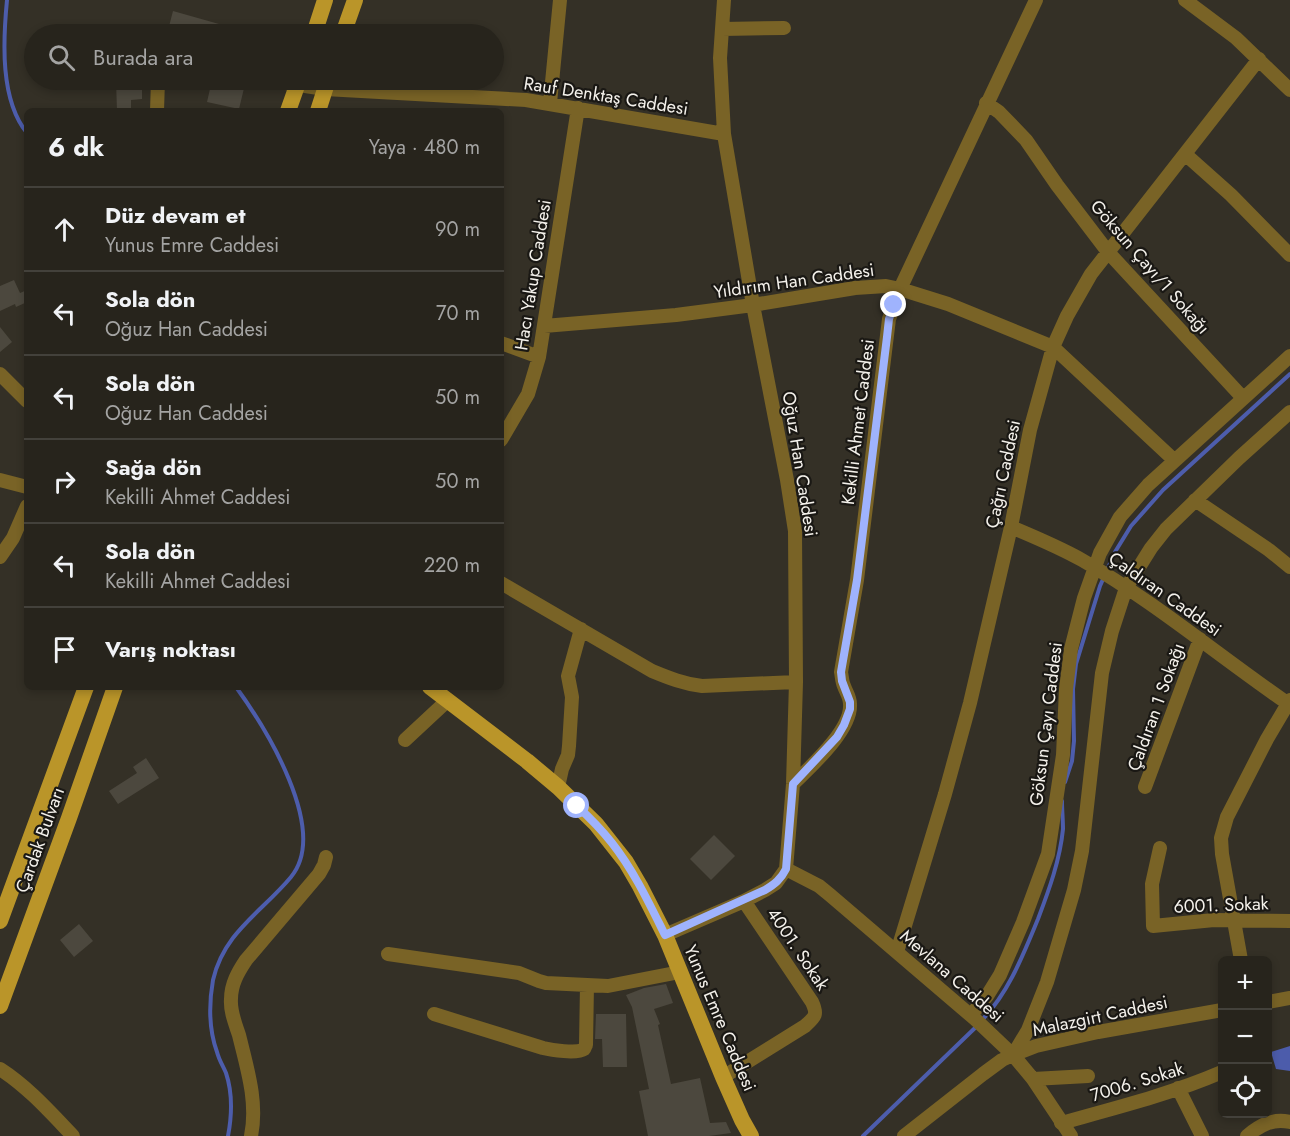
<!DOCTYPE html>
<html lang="tr">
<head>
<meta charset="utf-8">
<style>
	:root { --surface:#27241c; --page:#333029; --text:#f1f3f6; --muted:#a4a4a3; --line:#43413b }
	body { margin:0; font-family:Jost,sans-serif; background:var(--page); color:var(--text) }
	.controls { position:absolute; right:18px; bottom:18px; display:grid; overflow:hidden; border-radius:9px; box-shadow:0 3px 9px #0003 }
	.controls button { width:54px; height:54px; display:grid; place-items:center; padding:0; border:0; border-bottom:2px solid var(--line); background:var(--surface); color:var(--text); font:30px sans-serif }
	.stop { position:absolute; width:18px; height:18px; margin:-14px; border:4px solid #9fb3fd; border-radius:50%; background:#fff }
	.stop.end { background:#9fb3fd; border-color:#fff; box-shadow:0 2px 6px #0008 }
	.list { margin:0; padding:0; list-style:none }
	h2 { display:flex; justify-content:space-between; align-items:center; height:78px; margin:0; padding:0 24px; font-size:26px }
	h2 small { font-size:20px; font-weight:400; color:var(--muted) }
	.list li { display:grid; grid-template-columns:39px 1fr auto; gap:18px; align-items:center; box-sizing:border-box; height:84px; padding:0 24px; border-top:2px solid var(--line) }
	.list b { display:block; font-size:22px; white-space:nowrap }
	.list p { margin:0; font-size:20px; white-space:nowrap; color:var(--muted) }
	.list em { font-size:20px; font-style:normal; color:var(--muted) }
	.icon { flex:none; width:33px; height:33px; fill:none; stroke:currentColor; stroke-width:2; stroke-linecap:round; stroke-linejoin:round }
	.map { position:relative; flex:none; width:1290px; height:1136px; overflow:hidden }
	.search { position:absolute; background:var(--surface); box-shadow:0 3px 9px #0003; left:24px; top:24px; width:480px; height:66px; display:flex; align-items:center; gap:15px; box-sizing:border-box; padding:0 21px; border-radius:33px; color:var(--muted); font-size:22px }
	.panel { position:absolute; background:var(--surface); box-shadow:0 3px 9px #0003; left:24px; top:108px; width:480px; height:582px; border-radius:9px }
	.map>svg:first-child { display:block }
	.forest { fill:#4c5cab }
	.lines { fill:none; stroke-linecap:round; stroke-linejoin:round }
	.stream { stroke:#4d5dac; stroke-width:4 }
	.building { fill:#4c483e }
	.minor { stroke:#796326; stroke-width:14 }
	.major { stroke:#ba9529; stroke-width:16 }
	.route { stroke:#9fb3fd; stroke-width:8 }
	.labels { text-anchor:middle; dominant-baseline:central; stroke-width:4.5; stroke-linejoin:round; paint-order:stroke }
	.street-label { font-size:18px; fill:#f4f1eb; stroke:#1a1814 }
</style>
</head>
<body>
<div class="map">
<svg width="1290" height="1136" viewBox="0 0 1290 1136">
	<rect width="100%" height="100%" fill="#343026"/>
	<path class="forest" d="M1290,1046V1071L1276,1069L1271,1052Z"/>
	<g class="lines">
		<path class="stream" d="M7,0C3,41 0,100 27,133
			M1065,782L1072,761L1074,741L1073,689L1076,664L1100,586L1115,552L1131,526L1163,490L1290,374
			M982,1020C1009,992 1023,955 1038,919C1049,890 1060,860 1063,829C1063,820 1062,810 1062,801
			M228,1136C232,1115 233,1094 226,1073C223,1066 219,1060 217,1052C209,1030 209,1003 213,980C224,932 262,912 291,877C330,830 265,727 236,687
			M863,1136L977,1026"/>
	</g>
	<path class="building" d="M173,11L219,24V26L240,31L239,34H192L184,32L183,34H167Z
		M116,80H142V99L131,100V111H117Z
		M212,80H246L239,109L207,102Z
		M14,280L20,293L27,290V302L16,307L15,304L0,311V286Z
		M0,327L12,342L0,352Z
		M146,758L159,778L118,804L109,791L137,773L133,767Z
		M714,835L735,856L711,880L690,859Z
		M79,924L93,941L74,957L60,940Z
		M666,984L673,1003L654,1009L660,1024L658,1025L671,1084L700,1078L710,1123L726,1122L731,1133L709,1136H648L639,1091L649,1089L632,1007L626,995L644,988Z
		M596,1014H626L627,1067H603L602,1039H595Z"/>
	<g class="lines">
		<path class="minor" d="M1185,0L1236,38L1290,90
			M722,29L784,28
			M266,80L325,89L526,100L724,134
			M550,103L560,0
			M986,103L999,112L1026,140L1057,185L1108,252L1243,398
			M157,111L158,80
			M1185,154L1231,195L1290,255
			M544,326L676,315L753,305L855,288L886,286L900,289L948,304L1053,347L1174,460
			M501,343L539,357
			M0,374L27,401
			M501,440L528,394L539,357L578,108
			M0,480L27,487
			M1195,500L1269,550L1290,567
			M1011,527C1035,537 1059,547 1082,560C1155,602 1220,657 1290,705
			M0,557L13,538L27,506
			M501,583L652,671C669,678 684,684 702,686L796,682
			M405,740L448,700
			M793,784C810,767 852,730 850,704C850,697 846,692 844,686C842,682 842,677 841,672L857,580L889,319L900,289L1036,0
			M558,787L562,769L568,755L569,746L572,697L568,676L581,629
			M1145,787L1200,639
			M1160,848L1152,884L1153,926L1214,920L1290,921
			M786,869L819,886L830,895L975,1019L1013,1055L1033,1079L1071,1136
			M665,935L744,901L765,890L776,883L786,869L793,784L796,682L795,531L787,480L753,305L724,134L720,58L724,0
			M897,952L945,794L970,703L1011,527L1030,430L1053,347L1067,316L1091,274L1259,59
			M388,954L519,973L539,981L546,983L608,986L680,972
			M1241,960L1222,854L1221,838L1227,817L1267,739L1290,700
			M1268,1002L1290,998
			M434,1014L543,1048C551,1050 577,1054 584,1049C585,1048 585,1046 586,1045L587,985
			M971,1015L987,996L1000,975L1023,922L1048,854L1063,755L1066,689L1071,649L1084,598L1100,553L1120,517L1148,485L1290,356
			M1013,1055L1028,1030L1047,982L1074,890L1082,851L1102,673L1112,631L1126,588L1151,548L1166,529L1239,458L1290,412
			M0,1069C28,1087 50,1112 73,1136
			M723,1077L805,1026C815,1017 818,1015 812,1002L744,901
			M1033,1079L1088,1076
			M1178,1088L1202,1136
			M1061,1123C1115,1108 1171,1094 1222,1072
			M251,1136C258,1102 247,1068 239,1035C235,1023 230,1011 231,999C231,984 238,972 246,960L319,874L324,865L326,857
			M904,1136L983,1074L1002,1060L1013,1055L1036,1046L1098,1032L1222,1010
			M1247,1136C1260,1125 1273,1118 1290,1122"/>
		<path class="major" d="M314,34L325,0
			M343,34L355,0
			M288,111L299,80
			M318,111L328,80
			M430,687L527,761L558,787L596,824L626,862L640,886L665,935L723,1077L742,1120L751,1136
			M0,921L86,687
			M0,1006L69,818L115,687"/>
	</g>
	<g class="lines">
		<path class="route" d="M577,806C589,817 601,829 612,843C634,871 649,903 665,935L765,890C775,884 781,879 786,869L793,784L837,737L844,725L850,709V702L842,681L841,672L857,580L887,337L889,319L894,305"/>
	</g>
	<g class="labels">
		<g class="street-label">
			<text transform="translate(606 96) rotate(9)">Rauf Denktaş Caddesi</text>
			<text transform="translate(1150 267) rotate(49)">Göksun Çayı/1 Sokağı</text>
			<text transform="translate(533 275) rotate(-81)">Hacı Yakup Caddesi</text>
			<text transform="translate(794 281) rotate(-8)">Yıldırım Han Caddesi</text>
			<text transform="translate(858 422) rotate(-83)">Kekilli Ahmet Caddesi</text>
			<text transform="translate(800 464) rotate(81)">Oğuz Han Caddesi</text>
			<text transform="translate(1003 474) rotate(-78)">Çağrı Caddesi</text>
			<text transform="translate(1165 594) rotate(35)">Çaldıran Caddesi</text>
			<text transform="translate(1156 707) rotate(-70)">Çaldıran 1 Sokağı</text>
			<text transform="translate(1046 724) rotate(-83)">Göksun Çayı Caddesi</text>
			<text transform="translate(40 840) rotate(-70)">Çardak Bulvarı</text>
			<text transform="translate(1221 905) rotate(-2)">6001. Sokak</text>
			<text transform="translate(798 949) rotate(56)">4001. Sokak</text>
			<text transform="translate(952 976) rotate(41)">Mevlana Caddesi</text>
			<text transform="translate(1100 1016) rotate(-12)">Malazgirt Caddesi</text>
			<text transform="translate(720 1018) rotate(67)">Yunus Emre Caddesi</text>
			<text transform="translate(1137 1082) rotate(-17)">7006. Sokak</text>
		</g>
	</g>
</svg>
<div class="controls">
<button>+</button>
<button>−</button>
<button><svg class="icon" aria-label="locate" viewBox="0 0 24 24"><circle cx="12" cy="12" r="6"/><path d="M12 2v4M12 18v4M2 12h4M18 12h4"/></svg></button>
</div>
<div class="stop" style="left:577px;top:806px"></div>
<div class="stop end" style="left:894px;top:305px"></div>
<div class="search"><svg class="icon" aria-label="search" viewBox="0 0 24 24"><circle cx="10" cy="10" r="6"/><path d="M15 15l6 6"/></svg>Burada ara</div>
<section class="panel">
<h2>6 dk<small>Yaya · 480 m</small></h2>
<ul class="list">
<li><svg class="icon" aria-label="ahead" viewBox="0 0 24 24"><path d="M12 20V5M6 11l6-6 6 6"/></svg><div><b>Düz devam et</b><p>Yunus Emre Caddesi</p></div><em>90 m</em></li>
<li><svg class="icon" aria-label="left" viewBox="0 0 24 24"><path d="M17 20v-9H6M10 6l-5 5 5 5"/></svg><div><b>Sola dön</b><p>Oğuz Han Caddesi</p></div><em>70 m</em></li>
<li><svg class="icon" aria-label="left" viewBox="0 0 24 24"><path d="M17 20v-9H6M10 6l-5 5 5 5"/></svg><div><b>Sola dön</b><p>Oğuz Han Caddesi</p></div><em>50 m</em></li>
<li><svg class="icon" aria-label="right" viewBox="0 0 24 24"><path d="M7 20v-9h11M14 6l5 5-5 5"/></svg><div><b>Sağa dön</b><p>Kekilli Ahmet Caddesi</p></div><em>50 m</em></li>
<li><svg class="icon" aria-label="left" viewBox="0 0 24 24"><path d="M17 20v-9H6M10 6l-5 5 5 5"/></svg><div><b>Sola dön</b><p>Kekilli Ahmet Caddesi</p></div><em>220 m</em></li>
<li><svg class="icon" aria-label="arrive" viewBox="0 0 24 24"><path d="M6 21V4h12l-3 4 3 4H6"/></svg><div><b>Varış noktası</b></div></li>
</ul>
</section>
</div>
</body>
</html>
